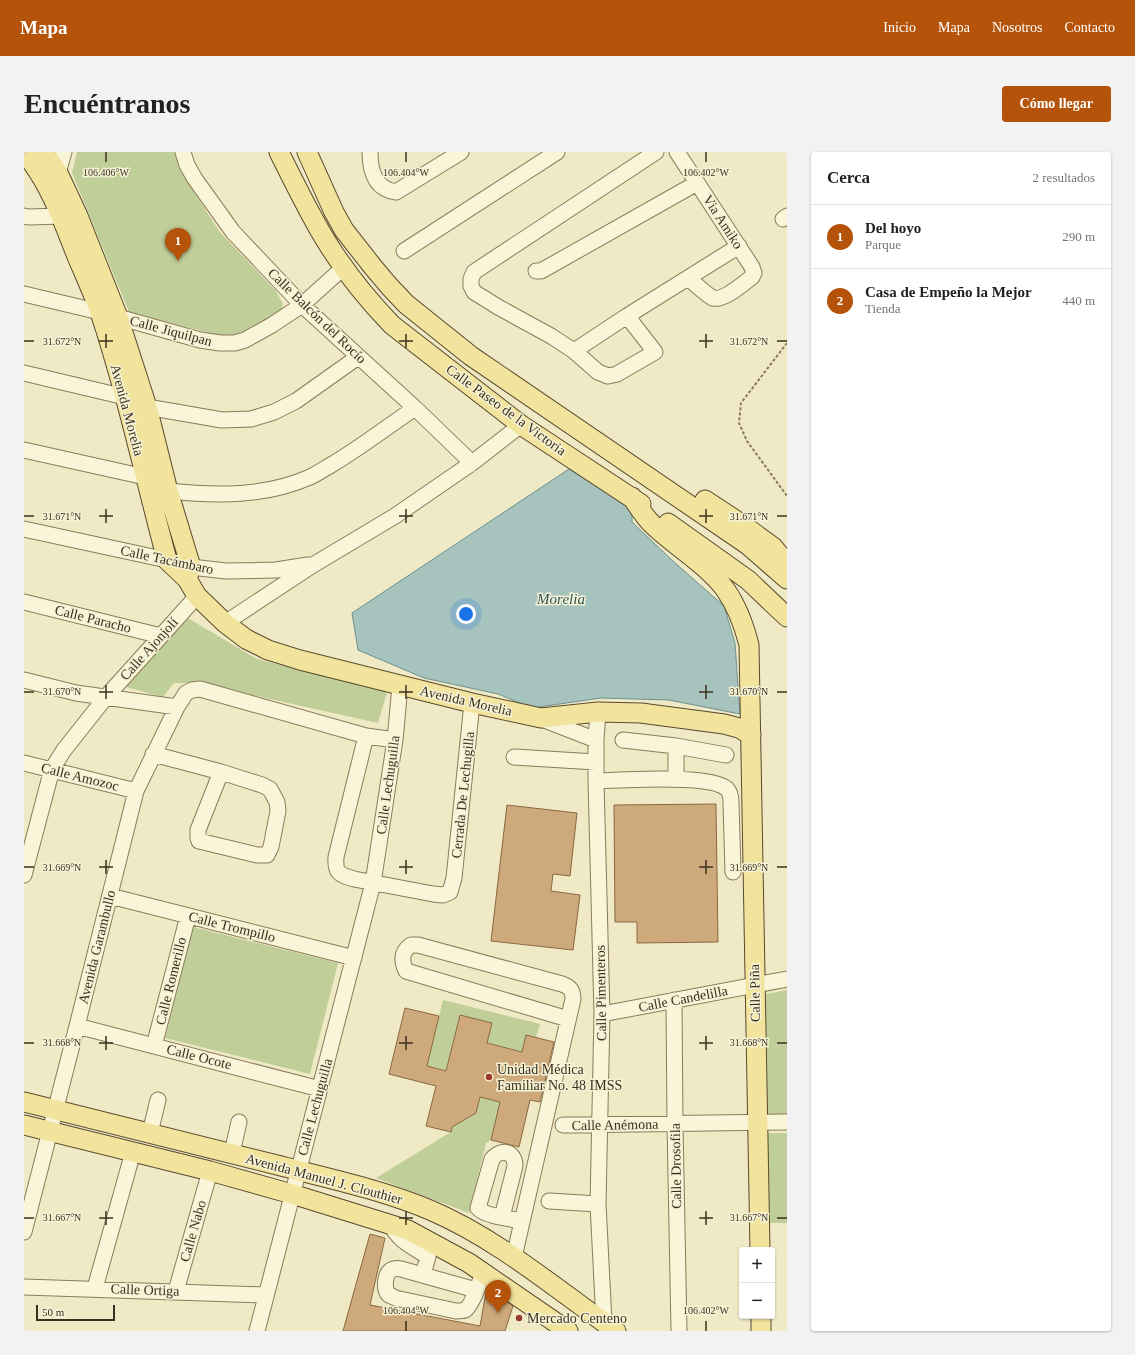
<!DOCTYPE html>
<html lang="es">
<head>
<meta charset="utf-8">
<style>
	:root { --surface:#fff; --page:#f2f2f2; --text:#202124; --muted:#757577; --line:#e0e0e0; --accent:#b45309 }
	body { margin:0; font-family:"Times New Roman",serif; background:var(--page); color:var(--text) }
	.controls { position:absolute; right:12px; bottom:12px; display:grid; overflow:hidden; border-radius:4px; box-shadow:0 1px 3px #0004 }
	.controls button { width:36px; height:36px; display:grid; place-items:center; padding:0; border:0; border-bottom:1px solid var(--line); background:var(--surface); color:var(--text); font:20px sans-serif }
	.scale { position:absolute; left:12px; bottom:10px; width:79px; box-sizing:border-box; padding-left:4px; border:2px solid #3b301f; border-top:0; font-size:11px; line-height:14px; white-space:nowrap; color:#3b301f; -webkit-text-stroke:3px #f6f2d5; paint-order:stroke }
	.you { position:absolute; left:442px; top:462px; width:14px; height:14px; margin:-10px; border:3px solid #fff; border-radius:50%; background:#1a73e8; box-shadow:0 0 0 6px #1a73e833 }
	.badge { display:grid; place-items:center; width:26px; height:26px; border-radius:50%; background:var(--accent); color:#fff; font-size:13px; font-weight:700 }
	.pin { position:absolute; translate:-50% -33px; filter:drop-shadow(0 1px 2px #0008) }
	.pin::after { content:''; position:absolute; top:21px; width:14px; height:12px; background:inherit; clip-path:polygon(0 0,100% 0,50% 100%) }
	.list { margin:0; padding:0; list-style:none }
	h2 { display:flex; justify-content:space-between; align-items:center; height:52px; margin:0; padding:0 16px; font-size:17px }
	h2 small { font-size:13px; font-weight:400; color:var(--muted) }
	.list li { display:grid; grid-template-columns:26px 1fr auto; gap:12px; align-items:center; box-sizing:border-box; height:64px; padding:0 16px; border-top:1px solid var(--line) }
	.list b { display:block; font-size:15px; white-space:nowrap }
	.list p { margin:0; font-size:13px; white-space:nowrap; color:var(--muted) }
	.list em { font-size:13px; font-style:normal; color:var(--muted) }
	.map { position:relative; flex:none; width:763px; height:1179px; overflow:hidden; border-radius:4px }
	header { display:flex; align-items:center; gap:24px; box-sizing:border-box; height:56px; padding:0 20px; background:var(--accent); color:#fff }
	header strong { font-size:19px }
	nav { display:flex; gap:22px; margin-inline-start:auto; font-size:14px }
	.intro { display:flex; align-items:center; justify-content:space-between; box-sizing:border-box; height:96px; padding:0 24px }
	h1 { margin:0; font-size:28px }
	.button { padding:10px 18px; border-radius:4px; background:var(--accent); color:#fff; font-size:14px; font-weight:700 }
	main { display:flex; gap:24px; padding:0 24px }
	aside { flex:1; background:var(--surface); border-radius:4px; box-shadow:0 1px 3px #0004 }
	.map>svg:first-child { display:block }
	.green { fill:#c0ce99 }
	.water { fill:#a7c3be; stroke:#6d918e }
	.building { fill:#cea97b; stroke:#8a6840 }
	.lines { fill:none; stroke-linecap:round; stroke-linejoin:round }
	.minor-casing { stroke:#8b7b5b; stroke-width:17 }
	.major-casing { stroke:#59492f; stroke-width:21 }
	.path { stroke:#8b7b5b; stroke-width:2; stroke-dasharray:3 2; stroke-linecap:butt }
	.minor { stroke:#f9f5d9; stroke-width:15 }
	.major { stroke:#f2e49d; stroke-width:19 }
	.ticks { fill:none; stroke:#3b301f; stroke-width:1.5 }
	.poi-dot { fill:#9b392a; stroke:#f6f2d5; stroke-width:1.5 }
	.labels { text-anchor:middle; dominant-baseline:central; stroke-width:3; stroke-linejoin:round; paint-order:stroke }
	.street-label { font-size:14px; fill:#3b301f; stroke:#f6f2d5 }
	.poi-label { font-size:14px; fill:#3b301f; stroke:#f6f2d5; text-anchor:start }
	.water-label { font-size:15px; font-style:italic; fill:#2e575b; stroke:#f6f2d5 }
	.ticks-label { font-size:10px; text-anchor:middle; fill:#3b301f; stroke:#f6f2d5; stroke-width:3; stroke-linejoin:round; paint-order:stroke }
</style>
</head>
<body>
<header>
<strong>Mapa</strong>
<nav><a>Inicio</a><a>Mapa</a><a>Nosotros</a><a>Contacto</a></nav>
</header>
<div class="intro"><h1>Encuéntranos</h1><a class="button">Cómo llegar</a></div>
<main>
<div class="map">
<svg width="763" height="1179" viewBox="0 0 763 1179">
	<rect width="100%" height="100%" fill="#efe9c5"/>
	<path class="green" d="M53,0H150L156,18L195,79L252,139L259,152L257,161L205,186L105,160L48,21Z
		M162,465L233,507L363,540L354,571L173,531H150L139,545L102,535Z
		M169,775L314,811L286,922L141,886Z
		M763,838V962H735L737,843Z
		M419,848L516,872L512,885L496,907H495L497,899L463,891L468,871L436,863L422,919L411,916L408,926L400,924Z
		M436,942L439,968L452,961L456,945L476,950L467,988L462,991L445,1061L352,1026L427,980Z
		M738,981H763V1071H739Z"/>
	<path class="water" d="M545,317L608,354V370L650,410L700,454L711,491L716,562L645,548L577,546L508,556L474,542L400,526L334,498L328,461Z"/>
	<path class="building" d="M692,652L694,790L613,791V770H591L590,653Z
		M483,653L553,661L546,724L529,722L527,739L556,743L549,798L467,789Z
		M381,856L415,864L403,914L422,919L436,863L468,871L463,891L498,900L502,883L530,890L516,950L506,948L495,995L467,988L476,950L456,945L452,961L428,975L427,980L402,974L412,934L365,922Z
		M346,1082L361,1086L346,1153L456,1174L462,1140L471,1142L489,1154L481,1179H319Z"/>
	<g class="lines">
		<defs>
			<path id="minor" d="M159,0L163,13L171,27L209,80L278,153L391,256L448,311
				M346,0C346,19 351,37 372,40L437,0
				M653,0L728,115L730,121L728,125C720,131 700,149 689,146C684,144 669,130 664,126
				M34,21L40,0
				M0,64L5,65L37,64
				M759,67L763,64
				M380,99L533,0
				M512,119H517L673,31
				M0,142L76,160L176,188L196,191H211L221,188L248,173L278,153L320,115
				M603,164L715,94
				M550,199L603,164L631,200L593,222L584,224L574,220L550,199L527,184L474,155L450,140L447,134V127L450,120L632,0
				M0,221L101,245
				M123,255L198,268L227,267L250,260L272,249L334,205
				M0,298L121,325
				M144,339C192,344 241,345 286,325C293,322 300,317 307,313C336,296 363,275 391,256
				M0,377L143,408L167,415L202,419L252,418L284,413
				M0,450L137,484
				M201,471L289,413L371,364L448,311L497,273
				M0,528L52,541L153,555
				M574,560L572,588V629L578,862L574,1052L580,1170
				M518,567L572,588
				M342,584L312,705C311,721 314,722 330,727L409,742L419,743L426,740L430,726L448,551
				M599,588L652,594L702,603
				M129,602L197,620L238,633L246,637L253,650L254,659L247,695L243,703H233L175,689L174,686V678L197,620
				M490,605L572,610
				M0,611L112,639
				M652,627V594
				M572,629C596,628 687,622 703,637C706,640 707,646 707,651L709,720
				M0,723L28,617L40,598L82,545L173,444
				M86,744L330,806
				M650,848L651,972L655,1179
				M578,862L763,827
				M53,874L296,937
				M130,894L164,764
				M539,973L763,970
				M126,981L134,948
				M208,1001L215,970
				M525,1049L574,1052
				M478,1065L491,1014C491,999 477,996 468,1007L454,1056C460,1064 488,1067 498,1069
				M367,1073C376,1091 389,1094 404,1105L399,1122
				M0,1080L53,874L112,639L153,555L162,541L168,538L176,537L342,584L371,588
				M490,1105L549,847C549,838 546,835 538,832L394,793H387C377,800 377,808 382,819L544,867
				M0,1135L242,1143
				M71,1136L109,1000
				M452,1138L377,1117C373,1116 370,1116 367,1118C361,1122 359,1137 365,1143C365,1143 370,1145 371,1146L432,1159C435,1159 438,1159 441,1158C448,1154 456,1129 459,1121
				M152,1139L186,1019
				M233,1179L349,731L371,588L376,534"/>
			<path id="major" d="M0,0C25,30 38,66 52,102C60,121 69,141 76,160C103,242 121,326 143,408L163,427L173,444L201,471L222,487L244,498L276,508L448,551L517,566L574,560L617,561L700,572L715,576L727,583
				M20,0L34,21L54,64L94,165L123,255L144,339L167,415L163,427
				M255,0C269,28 283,57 299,84C318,116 342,146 368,173L497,273L617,352
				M283,0L310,60L320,78L349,115L365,134L382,152L447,204L724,393L763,427
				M608,345C615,356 621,366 630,374C653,396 682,412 701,437C713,454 720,473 725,493L736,1098
				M681,348L719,373L749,395L763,412
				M644,371L724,428L763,465
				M0,950C86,971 172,992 257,1014C306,1027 359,1038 406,1058C474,1087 532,1137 592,1179
				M0,973L186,1019L268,1042L384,1078L445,1111L544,1179
				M737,1164V1179"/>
		</defs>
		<use href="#minor" class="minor-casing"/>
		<use href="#major" class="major-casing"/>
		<path class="path" d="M763,191L717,251L715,271L723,289L763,344"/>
		<use href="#minor" class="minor"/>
		<use href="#major" class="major"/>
	</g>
	<path class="ticks" d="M82,0V10M382,0V10M682,0V10M82,182V196M382,182V196M682,182V196M0,189H10M75,189H89M375,189H389M675,189H689M753,189H763M82,357V371M382,357V371M682,357V371M0,364H10M75,364H89M375,364H389M675,364H689M753,364H763M82,533V547M382,533V547M682,533V547M0,540H10M75,540H89M375,540H389M675,540H689M753,540H763M82,708V722M382,708V722M682,708V722M0,715H10M75,715H89M375,715H389M675,715H689M753,715H763M82,884V898M382,884V898M682,884V898M0,891H10M75,891H89M375,891H389M675,891H689M753,891H763M82,1059V1073M382,1059V1073M682,1059V1073M0,1066H10M75,1066H89M375,1066H389M675,1066H689M753,1066H763M382,1169V1179M682,1169V1179"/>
	<g class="poi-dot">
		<circle cx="465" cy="925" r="4"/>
		<circle cx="495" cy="1166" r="4"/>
	</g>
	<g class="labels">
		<g class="street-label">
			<text transform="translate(699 70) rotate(57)">Via Amiko</text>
			<text transform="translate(293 164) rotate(44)">Calle Balcón del Rocío</text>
			<text transform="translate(147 179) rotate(15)">Calle Jiquilpan</text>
			<text transform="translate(103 258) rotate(75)">Avenida Morelia</text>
			<text transform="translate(482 258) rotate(36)">Calle Paseo de la Victoria</text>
			<text transform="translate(143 408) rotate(12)">Calle Tacámbaro</text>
			<text transform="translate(69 467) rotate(14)">Calle Paracho</text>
			<text transform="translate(125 497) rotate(-48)">Calle Ajonjolí</text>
			<text transform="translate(442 549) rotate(13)">Avenida Morelia</text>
			<text transform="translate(56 625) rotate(14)">Calle Amozoc</text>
			<text transform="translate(364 633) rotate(-82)">Calle Lechuguilla</text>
			<text transform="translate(439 643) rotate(-84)">Cerrada De Lechugilla</text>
			<text transform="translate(208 775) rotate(14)">Calle Trompillo</text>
			<text transform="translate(73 795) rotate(-76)">Avenida Garambullo</text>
			<text transform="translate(147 829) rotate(-76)">Calle Romerillo</text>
			<text transform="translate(577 841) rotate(-91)">Calle Pimenteros</text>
			<text transform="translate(731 841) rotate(-91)">Calle Piña</text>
			<text transform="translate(659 847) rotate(-11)">Calle Candelilla</text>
			<text transform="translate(175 905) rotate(14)">Calle Ocote</text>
			<text transform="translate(291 955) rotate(-75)">Calle Lechuguilla</text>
			<text transform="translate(591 973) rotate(-1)">Calle Anémona</text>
			<text transform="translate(652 1014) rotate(-91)">Calle Drosofila</text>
			<text transform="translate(300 1027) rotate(15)">Avenida Manuel J. Clouthier</text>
			<text transform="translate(169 1079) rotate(-74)">Calle Nabo</text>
			<text transform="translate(121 1138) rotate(2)">Calle Ortiga</text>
		</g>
		<g class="poi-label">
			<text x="473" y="917">Unidad Médica<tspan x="473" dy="16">Familiar No. 48 IMSS</tspan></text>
			<text x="503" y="1166">Mercado Centeno</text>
		</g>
		<g class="water-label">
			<text x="537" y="447">Morelia</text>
		</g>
	</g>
	<g class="ticks-label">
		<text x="82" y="24">106.406°W</text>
		<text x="382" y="24">106.404°W</text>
		<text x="682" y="24">106.402°W</text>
		<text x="38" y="193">31.672°N</text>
		<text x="725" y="193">31.672°N</text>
		<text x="38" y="368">31.671°N</text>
		<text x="725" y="368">31.671°N</text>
		<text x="38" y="543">31.670°N</text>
		<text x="725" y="543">31.670°N</text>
		<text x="38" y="719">31.669°N</text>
		<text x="725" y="719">31.669°N</text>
		<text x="38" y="894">31.668°N</text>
		<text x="725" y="894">31.668°N</text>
		<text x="38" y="1069">31.667°N</text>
		<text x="725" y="1069">31.667°N</text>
		<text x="382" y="1162">106.404°W</text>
		<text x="682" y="1162">106.402°W</text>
	</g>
</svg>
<div class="controls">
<button>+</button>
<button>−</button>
</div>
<div class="scale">50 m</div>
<div class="you"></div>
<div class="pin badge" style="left:154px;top:109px">1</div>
<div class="pin badge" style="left:474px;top:1161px">2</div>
</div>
<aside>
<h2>Cerca<small>2 resultados</small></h2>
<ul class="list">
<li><span class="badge">1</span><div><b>Del hoyo</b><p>Parque</p></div><em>290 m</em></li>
<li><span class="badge">2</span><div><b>Casa de Empeño la Mejor</b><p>Tienda</p></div><em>440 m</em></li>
</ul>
</aside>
</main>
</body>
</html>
